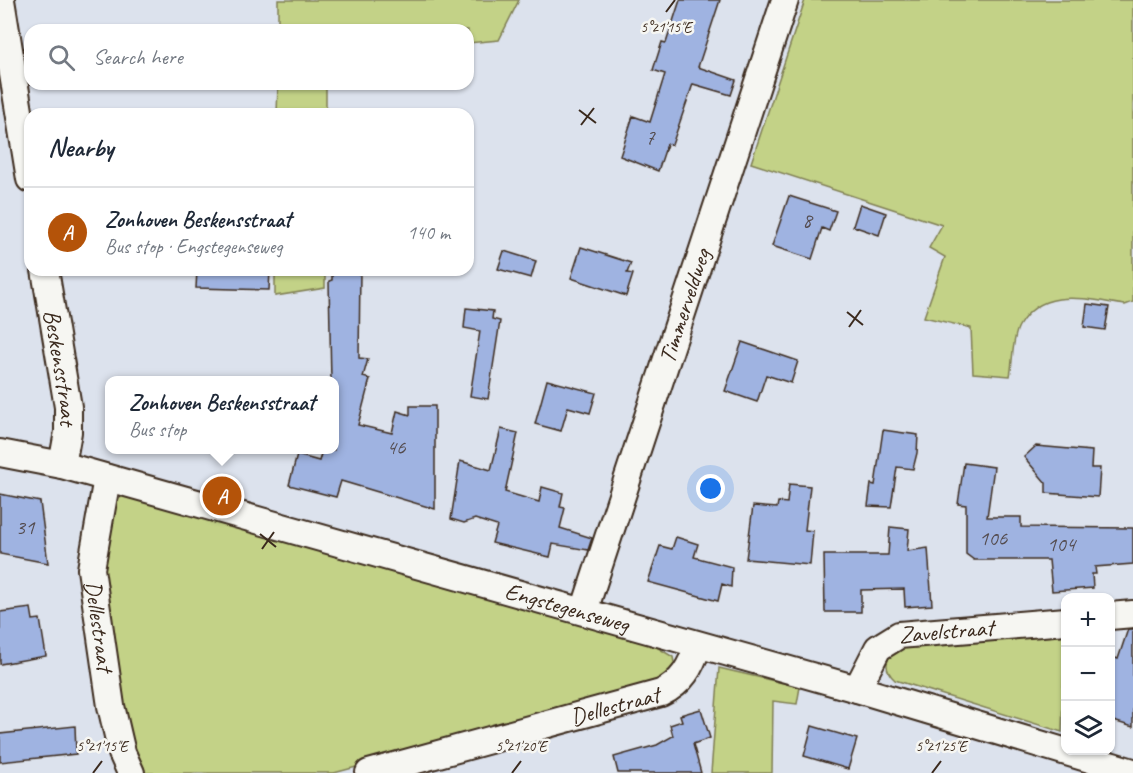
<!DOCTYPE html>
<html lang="en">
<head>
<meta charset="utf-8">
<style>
	:root { --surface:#fff; --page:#f6f6f7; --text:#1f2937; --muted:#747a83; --line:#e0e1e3; --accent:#b45309 }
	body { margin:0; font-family:Caveat,sans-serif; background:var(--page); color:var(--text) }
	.controls { position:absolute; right:18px; bottom:18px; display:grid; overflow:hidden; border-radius:12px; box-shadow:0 2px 4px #0004 }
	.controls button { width:54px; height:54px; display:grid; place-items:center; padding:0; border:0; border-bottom:2px solid var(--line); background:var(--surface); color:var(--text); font:30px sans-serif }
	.you { position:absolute; left:711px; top:489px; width:21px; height:21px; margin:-15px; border:4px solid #fff; border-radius:50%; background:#1a73e8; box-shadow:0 0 0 9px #1a73e833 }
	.badge { display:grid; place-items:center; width:39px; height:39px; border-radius:50%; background:var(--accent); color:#fff; font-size:20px; font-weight:700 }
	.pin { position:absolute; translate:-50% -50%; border:3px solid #fff; box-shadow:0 2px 6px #0006 }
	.popup { position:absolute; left:105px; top:376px; width:234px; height:78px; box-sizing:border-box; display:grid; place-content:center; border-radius:12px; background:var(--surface); filter:drop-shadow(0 2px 4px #0005); font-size:20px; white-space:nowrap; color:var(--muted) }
	.popup b { font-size:22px; color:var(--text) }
	.popup::after { content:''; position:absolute; left:50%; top:100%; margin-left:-12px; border:12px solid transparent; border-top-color:var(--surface) }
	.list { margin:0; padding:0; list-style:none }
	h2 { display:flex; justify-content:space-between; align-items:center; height:78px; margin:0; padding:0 24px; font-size:26px }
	h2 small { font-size:20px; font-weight:400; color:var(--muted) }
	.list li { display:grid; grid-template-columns:39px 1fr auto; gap:18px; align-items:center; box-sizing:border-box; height:90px; padding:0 24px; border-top:2px solid var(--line) }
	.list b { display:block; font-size:22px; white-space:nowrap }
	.list p { margin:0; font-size:20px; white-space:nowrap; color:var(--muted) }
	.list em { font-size:20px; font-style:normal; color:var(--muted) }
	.icon { flex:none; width:33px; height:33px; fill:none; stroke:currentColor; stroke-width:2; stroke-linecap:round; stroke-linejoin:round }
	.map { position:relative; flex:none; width:1133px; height:773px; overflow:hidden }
	.search { position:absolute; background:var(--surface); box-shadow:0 2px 4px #0004; left:24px; top:24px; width:450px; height:66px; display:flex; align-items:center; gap:15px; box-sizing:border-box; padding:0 21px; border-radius:18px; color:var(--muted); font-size:22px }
	.panel { position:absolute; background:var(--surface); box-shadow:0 2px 4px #0004; left:24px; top:108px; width:450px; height:168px; border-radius:18px }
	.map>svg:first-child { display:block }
	.green { fill:#c3d287; stroke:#7f7e52; stroke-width:1.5 }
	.building { fill:#9fb3e1; stroke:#3b2a1e; stroke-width:1.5 }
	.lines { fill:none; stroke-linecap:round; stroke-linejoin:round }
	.minor-casing { stroke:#3b2a1e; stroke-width:30 }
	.minor { stroke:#f6f6f2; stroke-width:26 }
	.ticks { fill:none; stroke:#3b2a1e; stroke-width:2 }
	.labels { text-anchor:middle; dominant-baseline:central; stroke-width:5; stroke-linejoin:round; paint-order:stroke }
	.number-label { font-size:21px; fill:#544c4f }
	.street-label { font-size:24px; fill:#3b2a1e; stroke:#f6f6f2 }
	.ticks-label { font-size:15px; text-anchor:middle; fill:#3b2a1e; stroke:#f6f6f2; stroke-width:5; stroke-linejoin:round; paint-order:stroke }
</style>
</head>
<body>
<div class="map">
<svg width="1133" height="773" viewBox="0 0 1133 773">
	<rect width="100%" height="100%" fill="#dce2ed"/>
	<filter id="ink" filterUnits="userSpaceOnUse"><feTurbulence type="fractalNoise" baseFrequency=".0167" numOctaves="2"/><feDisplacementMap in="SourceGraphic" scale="12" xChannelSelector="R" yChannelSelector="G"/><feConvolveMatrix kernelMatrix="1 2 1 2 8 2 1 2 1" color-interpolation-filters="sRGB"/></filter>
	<g filter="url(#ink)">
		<path class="green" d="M278,0H519L499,40L468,43V30H278Z
			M805,0H1133V302L1125,305C1088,300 1042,285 1019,326C1012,338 1013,362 1010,376L973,373L971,328L924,317L945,257L929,248L942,225L751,163Z
			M278,84H326V114H277Z
			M275,270H325V288L275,296Z
			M124,495L655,646L673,657L675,668L657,686L334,773H144L122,708L104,572L110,519L115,502Z
			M1065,633L1062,732L895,680C882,668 886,658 898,646Z
			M719,668L800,687L797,704L773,701L772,773H711Z"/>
		<path class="building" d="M680,0H720L698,67L736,80L731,95L693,84L672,145L667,144L658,171L620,156L633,116L650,122L665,74L653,70L662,42L666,43Z
			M789,196L836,211L829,231L822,228L812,259L772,246Z
			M860,204L886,213L879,235L853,226Z
			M581,247L631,263L627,273L633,274L626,296L571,278Z
			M504,251L536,261L531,278L498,269Z
			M197,270H270L269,290L196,288Z
			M332,270H360L359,358L368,359L363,377L370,379L358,425L392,433L397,411L410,415V406H435V509L341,481L336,497L289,485L297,455L319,461L322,450H334V381H331L329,281L332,280Z
			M1087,304L1109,307L1105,330L1084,327Z
			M466,308L493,311L492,319L500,321L488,399L470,396L480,331L464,328Z
			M742,342L798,361L791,383L766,375L757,402L725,391Z
			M547,380L596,393L590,413L568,407L561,431L535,424Z
			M501,429L518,433L505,492L539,502L542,487L563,493L560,507L565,508L560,528L592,538L588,550L553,544L550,557L492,543L497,526L475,519L464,523L451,519L460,461L491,470Z
			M883,430L918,435L917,453L913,469L897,467L891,507L868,506L871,484L875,485Z
			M1036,446L1092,451L1091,468H1100L1098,497L1046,493V483L1024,457Z
			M964,463L994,467L987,517H1021V527L1133,528V564L1095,567L1096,574H1092L1093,588L1052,591L1049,560H974L966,554V505L958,504Z
			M789,484L810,486L805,530L813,531L810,565L746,559L753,506L777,508L778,502L787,503Z
			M0,494L40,502L48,563L0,554Z
			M890,527L909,529L907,551L928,548L932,605L905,607L904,589L861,590V612H825L824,555H888Z
			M676,537L698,544L694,557L732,567L731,587L722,584L718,601L648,582L660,546L672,549Z
			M31,608L33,620L40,619L46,656L0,664V612Z
			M1128,629H1133V727L1110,720V656L1118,659Z
			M701,709L710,738L693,744L701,773H618L614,757L657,745L673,736L670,725L682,721L680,715Z
			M75,726L76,754L0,762V734Z
			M812,726L857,739L848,769L804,756Z"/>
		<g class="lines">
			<defs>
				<g id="minor">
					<path d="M1,0L30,179"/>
					<path id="s1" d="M45,270L68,407V432L62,465"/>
					<path id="s2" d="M0,453L62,465L857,689L1133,772"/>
					<path id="s3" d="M107,478L91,569L111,706L122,753L131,773"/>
					<path id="s4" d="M584,611L785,0"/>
					<path d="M1110,616L1133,614"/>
					<path id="s5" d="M857,689L878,648L899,635L1066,621"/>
					<path id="s6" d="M369,773L661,693C682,683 691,667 698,645"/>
				</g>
			</defs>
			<use href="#minor" class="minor-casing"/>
			<use href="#minor" class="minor"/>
		</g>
	</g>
	<path class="ticks" d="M666,12L675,0M579,110L596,123M581,125L594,108M847,312L863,325M849,327L861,310M260,534L276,547M262,549L274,532M93,773L102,761M512,773L521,761M932,773L941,761"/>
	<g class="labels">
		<g class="number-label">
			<text x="650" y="137">7</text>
			<text x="807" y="220">8</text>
			<text x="396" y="447">46</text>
			<text x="25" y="527">31</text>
			<text x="993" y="538">106</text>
			<text x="1061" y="544">104</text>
		</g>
		<g class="street-label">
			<text stroke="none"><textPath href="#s4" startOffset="321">Timmerveldweg</textPath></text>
			<text stroke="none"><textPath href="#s1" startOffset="99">Beskensstraat</textPath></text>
			<text stroke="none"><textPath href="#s2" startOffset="588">Engstegenseweg</textPath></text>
			<text stroke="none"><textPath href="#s3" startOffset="150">Dellestraat</textPath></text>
			<text stroke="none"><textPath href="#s5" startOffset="118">Zavelstraat</textPath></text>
			<text stroke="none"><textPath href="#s6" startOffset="255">Dellestraat</textPath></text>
		</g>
	</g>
	<g class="ticks-label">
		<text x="666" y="32">5°21'15"E</text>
		<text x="102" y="751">5°21'15"E</text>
		<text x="521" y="751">5°21'20"E</text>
		<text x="941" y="751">5°21'25"E</text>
	</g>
</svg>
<div class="controls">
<button>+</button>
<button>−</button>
<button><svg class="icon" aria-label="layers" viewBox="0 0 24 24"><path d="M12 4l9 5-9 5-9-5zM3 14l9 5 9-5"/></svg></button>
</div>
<div class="you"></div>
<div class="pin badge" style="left:222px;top:496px">A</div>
<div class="popup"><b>Zonhoven Beskensstraat</b>Bus stop</div>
<div class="search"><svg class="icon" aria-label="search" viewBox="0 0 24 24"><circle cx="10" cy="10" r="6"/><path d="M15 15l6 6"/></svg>Search here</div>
<section class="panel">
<h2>Nearby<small></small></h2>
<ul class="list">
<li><span class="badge">A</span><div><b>Zonhoven Beskensstraat</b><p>Bus stop · Engstegenseweg</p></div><em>140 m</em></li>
</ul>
</section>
</div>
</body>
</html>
